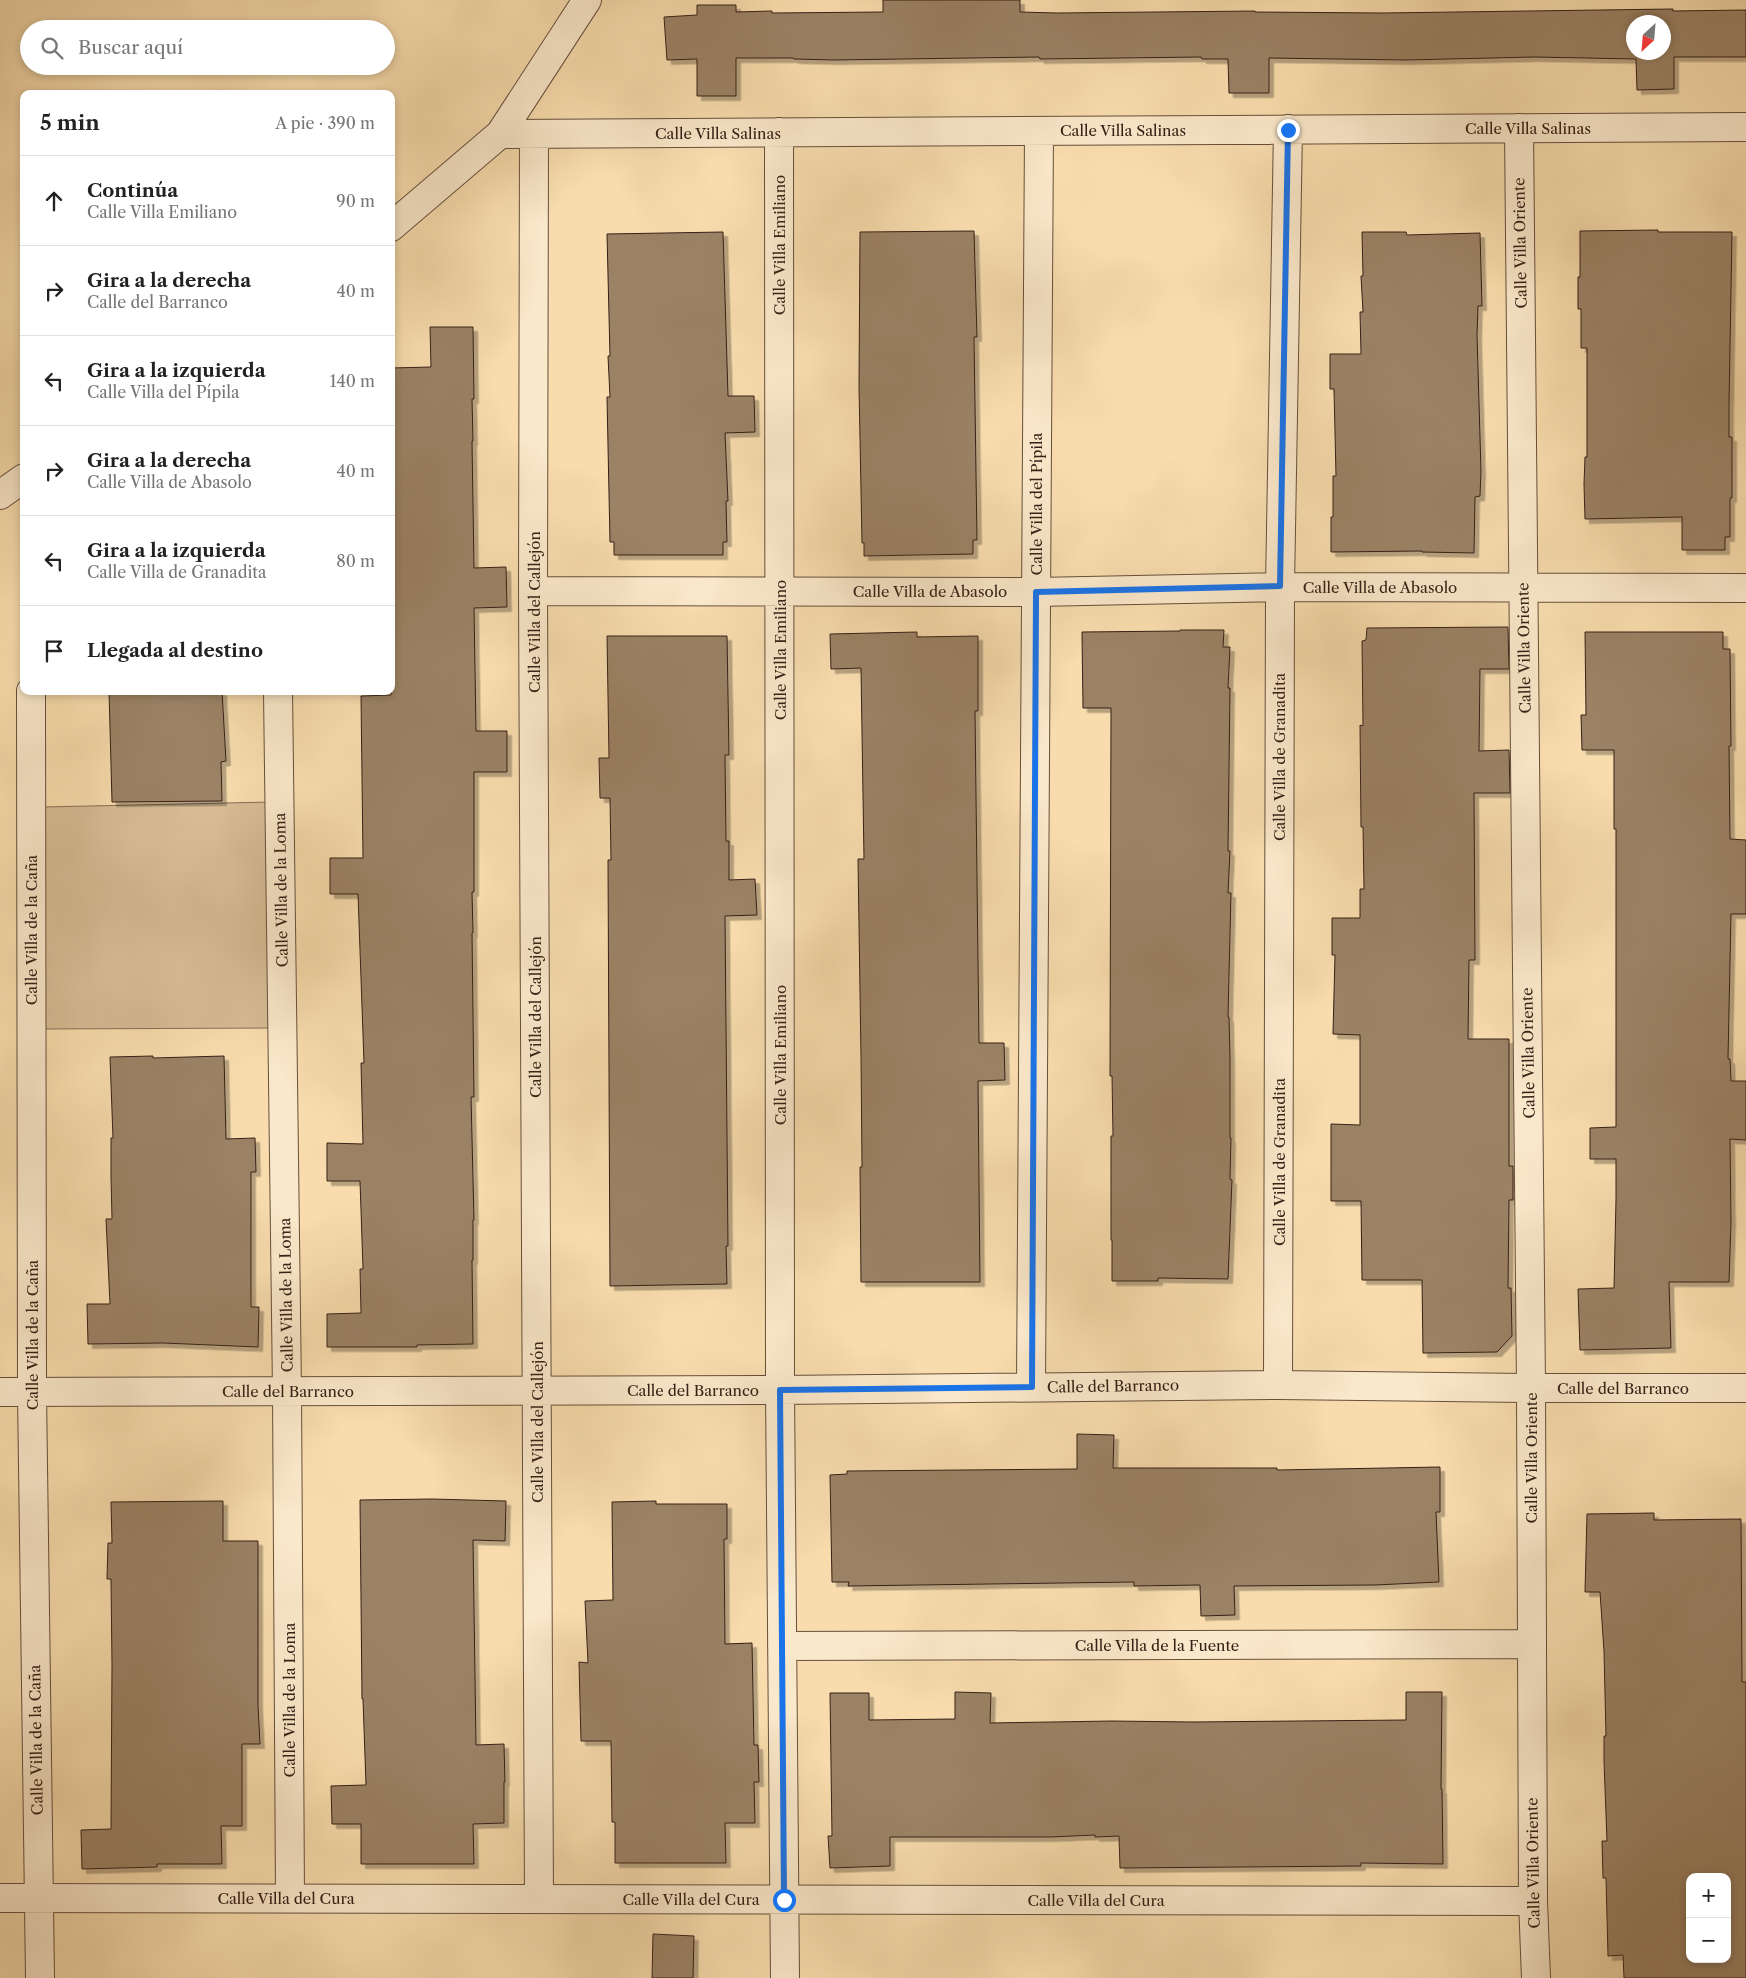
<!DOCTYPE html>
<html lang="es">
<head>
<meta charset="utf-8">
<style>
	:root { --surface:#fff; --page:#f2f2f2; --text:#222; --muted:#767676; --line:#e0e0e0 }
	body { margin:0; font-family:"Libre Caslon Text",serif; background:var(--page); color:var(--text) }
	.controls { position:absolute; right:15px; bottom:15px; display:grid; overflow:hidden; border-radius:10px; box-shadow:0 2px 8px #0003 }
	.controls button { width:45px; height:45px; display:grid; place-items:center; padding:0; border:0; border-bottom:1px solid var(--line); background:var(--surface); color:var(--text); font:25px sans-serif }
	.compass { position:absolute; left:1626px; top:15px; width:45px; height:45px; border-radius:50%; background:var(--surface); box-shadow:0 2px 8px #0003; rotate:206deg }
	.stop { position:absolute; width:15px; height:15px; margin:-11px; border:4px solid #1a73e8; border-radius:50%; background:#fff }
	.stop.end { background:#1a73e8; border-color:#fff; box-shadow:0 1px 5px #0008 }
	.list { margin:0; padding:0; list-style:none }
	h2 { display:flex; justify-content:space-between; align-items:center; height:65px; margin:0; padding:0 20px; font-size:21px }
	h2 small { font-size:16px; font-weight:400; color:var(--muted) }
	.list li { display:grid; grid-template-columns:32px 1fr auto; gap:15px; align-items:center; box-sizing:border-box; height:90px; padding:0 20px; border-top:1px solid var(--line) }
	.list b { display:block; font-size:19px; white-space:nowrap }
	.list p { margin:0; font-size:16px; white-space:nowrap; color:var(--muted) }
	.list em { font-size:16px; font-style:normal; color:var(--muted) }
	.icon { flex:none; width:28px; height:28px; fill:none; stroke:currentColor; stroke-width:2; stroke-linecap:round; stroke-linejoin:round }
	.map { position:relative; flex:none; width:1746px; height:1978px; overflow:hidden }
	.search { position:absolute; background:var(--surface); box-shadow:0 2px 8px #0003; left:20px; top:20px; width:375px; height:55px; display:flex; align-items:center; gap:12px; box-sizing:border-box; padding:0 18px; border-radius:28px; color:var(--muted); font-size:19px }
	.panel { position:absolute; background:var(--surface); box-shadow:0 2px 8px #0003; left:20px; top:90px; width:375px; height:605px; border-radius:10px }
	.map>svg:first-child { display:block }
	.green { fill:#d7bc94; stroke:#866e56 }
	.building { fill:#9b8265; stroke:#362017; fill-rule:evenodd; filter:url(#shadow) }
	.lines { fill:none; stroke-linecap:round; stroke-linejoin:round }
	.street-casing { stroke:#664f3c; stroke-width:30 }
	.street { stroke:#fae8ca; stroke-width:28 }
	.route { stroke:#1a73e8; stroke-width:6 }
	.labels { text-anchor:middle; dominant-baseline:central; stroke-width:4; stroke-linejoin:round; paint-order:stroke }
	.street-label { font-size:15px; fill:#362017; stroke:#fae8ca }
</style>
</head>
<body>
<div class="map">
<svg width="1746" height="1978" viewBox="0 0 1746 1978">
	<defs>
		<filter id="shadow"><feDropShadow dx="4.5" dy="4.5" stdDeviation="0" flood-color="#0004"/></filter>
	</defs>
	<rect width="100%" height="100%" fill="#f8dcad"/>
	<filter id="stains"><feTurbulence type="fractalNoise" baseFrequency=".004" numOctaves="4"/><feColorMatrix values="0 0 0 0 .2 0 0 0 0 .09 0 0 0 0 .02 0 0 0 .5 -.17"/></filter>
	<radialGradient id="worn" r=".72"><stop offset=".6" stop-color="#630" stop-opacity="0"/><stop offset="1" stop-color="#630" stop-opacity=".3"/></radialGradient>
	<path class="green" d="M272,802L275,1028L42,1029L43,807Z"/>
	<path class="building" d="M883,0H1020V12L1057,13L1255,11V12L1383,13L1673,9V11L1746,10V57H1674V89L1637,90L1636,59L1534,57L1406,60L1269,58V93H1229L1228,59H1202L1201,57L1040,59L1039,57L834,60L794,59L793,58H736V96H697V59L667,60L664,17L697,15V5H736V12L772,11V13L883,12ZM1634,22H1664V52H1634Z
		M1658,230V232H1732L1729,405V437H1732V498H1730V537H1725V550H1682V517L1585,519L1584,484L1585,457H1587V348H1581V309H1578V277H1580V231Z
		M974,231L977,337H974L977,540H973V554L864,556V543H862L859,386L860,232Z
		M723,232L728,396H754L755,432L725,433L728,501H726L727,542H723V555H614V542H610L607,397H610L608,356H610L607,234Z
		M1362,232H1406L1407,235L1480,233L1482,306H1478L1477,335L1481,471L1480,496L1475,497L1474,553L1422,552V551L1331,552V517H1333V476H1336L1334,389H1330V354H1361L1360,312H1363L1361,276H1363Z
		M430,327H473L474,399H472L473,441H472L474,568L506,567L507,607L474,608L476,731H507V772H474V892H472L473,933H472L474,1097H471L474,1220H473V1260H472L473,1344L417,1345V1347H327V1314L361,1313L360,1269H363L360,1181H327V1143L363,1144L361,1063H364L358,894H330V858H363L361,696L391,695V368L431,367Z
		M1508,627L1509,669H1480L1479,751L1509,750L1510,793H1474L1475,960H1469L1468,1039H1509V1166H1513V1200H1509L1508,1288H1511L1512,1336L1497,1352L1423,1353L1422,1280H1362L1361,1201H1331V1124L1360,1125V1035L1333,1034L1335,955H1332V918H1360V889H1364L1363,827H1361L1360,725L1363,726L1362,641L1366,640L1367,628Z
		M1180,630H1224L1223,647H1230L1228,688H1230L1228,851H1230L1228,893H1231L1228,1017H1229L1230,1058V1138H1231L1230,1179L1232,1180L1228,1279L1158,1278V1281H1112V1240H1111V1136H1113L1112,1076H1110L1111,708H1083L1082,632L1180,631Z
		M917,632V637L978,636V711H975L979,1043H1004L1005,1080L978,1081L980,1282H861L860,1167H862L861,1057L858,859H864L861,668L831,669L830,634Z
		M1585,632H1723V649H1730L1731,746H1729L1730,839L1746,840V914H1731L1728,1059H1730L1731,1081H1746V1140L1730,1139L1731,1222L1729,1282H1669L1671,1348L1580,1350L1578,1289L1614,1288L1616,1199V1159H1590V1128L1616,1127V829H1614V750H1582L1581,715H1586Z
		M607,636H727L729,755H725L726,841H729V880L755,879L757,915L725,916L728,1246H726L727,1284L610,1286L608,860H611L610,798H600L599,758H609Z
		M109,691H222L226,761L221,762L222,801L112,802Z
		M153,1056V1058L224,1056L226,1139L255,1138L256,1172H251V1307H259L258,1347L163,1343L88,1344L87,1304H110L106,1219H112L111,1177V1138H113L110,1057Z
		M1077,1434L1114,1435L1113,1468H1277V1470L1440,1467V1512H1436L1439,1582L1375,1585L1234,1586L1235,1615L1201,1616L1200,1585L1134,1586V1582L848,1586L849,1582H832L830,1475L847,1474V1471L1077,1469Z
		M432,1499L506,1501L505,1541L473,1540L476,1745L504,1744L505,1782H504V1823L473,1824L474,1864H361V1824H332L331,1786L366,1785L363,1699H362L360,1500Z
		M223,1501V1541H258V1706L260,1744H242V1826H221L222,1864H157V1867L82,1869L81,1830L111,1829L112,1665L111,1579H107L108,1543H112L111,1502Z
		M656,1501V1504H727V1539H724L725,1644L752,1643L754,1745H758L759,1782H754L755,1823H725L726,1863H615V1822H612L611,1741H581L579,1662L588,1663L585,1601L613,1600L612,1502Z
		M1654,1513V1520L1741,1519L1742,1682H1746V1978H1624L1623,1955L1608,1956L1606,1878H1603L1602,1841H1607L1604,1761V1736H1606L1604,1651L1600,1592H1585L1587,1514ZM1690,1877H1727V1959H1690Z
		M955,1692L991,1693L990,1723L1112,1721L1193,1722L1406,1720V1692H1442L1441,1789H1442L1443,1864L1361,1863V1866L1120,1868L1119,1836L1095,1837V1835L1051,1837H890V1866L830,1868L828,1836H832L830,1693H869V1720L955,1719Z
		M653,1934L694,1936L693,1978H652Z"/>
	<g class="lines">
		<defs>
			<path id="street" d="M1519,128L1531,1388L1533,1901L1536,1978
				M779,132L780,1390L785,1978
				M500,134L1746,127
				M534,134L533,591L539,1899
				M391,227L500,134L587,0
				M0,495L24,478
				M533,591L1036,592L1280,587L1746,588
				M31,691L32,1392L40,1978
				M278,691L287,1391L290,1898
				M1278,1385L1280,587L1288,129
				M1031,1387L1039,131
				M0,1392L780,1390L1278,1385L1531,1388H1746
				M782,1646L1531,1644
				M0,1898L1533,1901"/>
		</defs>
		<use href="#street" class="street-casing"/>
		<use href="#street" class="street"/>
	</g>
	<g class="lines">
		<path class="route" d="M784,1900L780,1390L1032,1387L1036,592L1280,586L1288,130"/>
	</g>
	<g class="labels">
		<g class="street-label">
			<text x="1528" y="128">Calle Villa Salinas</text>
			<text x="1123" y="130">Calle Villa Salinas</text>
			<text x="718" y="133">Calle Villa Salinas</text>
			<text transform="translate(1520 243) rotate(-91)">Calle Villa Oriente</text>
			<text transform="translate(779 245) rotate(-90)">Calle Villa Emiliano</text>
			<text transform="translate(1036 504) rotate(-90)">Calle Villa del Pípila</text>
			<text x="1380" y="587">Calle Villa de Abasolo</text>
			<text x="930" y="591">Calle Villa de Abasolo</text>
			<text transform="translate(534 612) rotate(-90)">Calle Villa del Callejón</text>
			<text transform="translate(1524 648) rotate(-91)">Calle Villa Oriente</text>
			<text transform="translate(780 650) rotate(-90)">Calle Villa Emiliano</text>
			<text transform="translate(1279 757) rotate(-90)">Calle Villa de Granadita</text>
			<text transform="translate(281 890) rotate(-91)">Calle Villa de la Loma</text>
			<text transform="translate(31 930) rotate(-90)">Calle Villa de la Caña</text>
			<text transform="translate(535 1017) rotate(-90)">Calle Villa del Callejón</text>
			<text transform="translate(1528 1053) rotate(-91)">Calle Villa Oriente</text>
			<text transform="translate(780 1055) rotate(-90)">Calle Villa Emiliano</text>
			<text transform="translate(1279 1162) rotate(-90)">Calle Villa de Granadita</text>
			<text transform="translate(286 1295) rotate(-91)">Calle Villa de la Loma</text>
			<text transform="translate(32 1335) rotate(-90)">Calle Villa de la Caña</text>
			<text transform="translate(1113 1386) rotate(-1)">Calle del Barranco</text>
			<text x="1623" y="1388">Calle del Barranco</text>
			<text x="693" y="1390">Calle del Barranco</text>
			<text x="288" y="1391">Calle del Barranco</text>
			<text transform="translate(537 1422) rotate(-90)">Calle Villa del Callejón</text>
			<text transform="translate(1531 1458) rotate(-90)">Calle Villa Oriente</text>
			<text x="1157" y="1645">Calle Villa de la Fuente</text>
			<text transform="translate(289 1700) rotate(-90)">Calle Villa de la Loma</text>
			<text transform="translate(36 1740) rotate(-91)">Calle Villa de la Caña</text>
			<text transform="translate(1533 1863) rotate(-91)">Calle Villa Oriente</text>
			<text x="286" y="1898">Calle Villa del Cura</text>
			<text x="691" y="1899">Calle Villa del Cura</text>
			<text x="1096" y="1900">Calle Villa del Cura</text>
		</g>
	</g>
	<rect width="100%" height="100%" filter="url(#stains)"/>
	<rect width="100%" height="100%" fill="url(#worn)"/>
</svg>
<div class="controls">
<button>+</button>
<button>−</button>
</div>
<svg class="compass" viewBox="-18 -18 36 36"><path d="M0-13l5 13h-10z" fill="#e53935"/><path d="M0 13l5-13h-10z" fill="#767676"/></svg>
<div class="stop" style="left:784px;top:1900px"></div>
<div class="stop end" style="left:1288px;top:130px"></div>
<div class="search"><svg class="icon" aria-label="search" viewBox="0 0 24 24"><circle cx="10" cy="10" r="6"/><path d="M15 15l6 6"/></svg>Buscar aquí</div>
<section class="panel">
<h2>5 min<small>A pie · 390 m</small></h2>
<ul class="list">
<li><svg class="icon" aria-label="ahead" viewBox="0 0 24 24"><path d="M12 20V5M6 11l6-6 6 6"/></svg><div><b>Continúa</b><p>Calle Villa Emiliano</p></div><em>90 m</em></li>
<li><svg class="icon" aria-label="right" viewBox="0 0 24 24"><path d="M7 20v-9h11M14 6l5 5-5 5"/></svg><div><b>Gira a la derecha</b><p>Calle del Barranco</p></div><em>40 m</em></li>
<li><svg class="icon" aria-label="left" viewBox="0 0 24 24"><path d="M17 20v-9H6M10 6l-5 5 5 5"/></svg><div><b>Gira a la izquierda</b><p>Calle Villa del Pípila</p></div><em>140 m</em></li>
<li><svg class="icon" aria-label="right" viewBox="0 0 24 24"><path d="M7 20v-9h11M14 6l5 5-5 5"/></svg><div><b>Gira a la derecha</b><p>Calle Villa de Abasolo</p></div><em>40 m</em></li>
<li><svg class="icon" aria-label="left" viewBox="0 0 24 24"><path d="M17 20v-9H6M10 6l-5 5 5 5"/></svg><div><b>Gira a la izquierda</b><p>Calle Villa de Granadita</p></div><em>80 m</em></li>
<li><svg class="icon" aria-label="arrive" viewBox="0 0 24 24"><path d="M6 21V4h12l-3 4 3 4H6"/></svg><div><b>Llegada al destino</b></div></li>
</ul>
</section>
</div>
</body>
</html>
